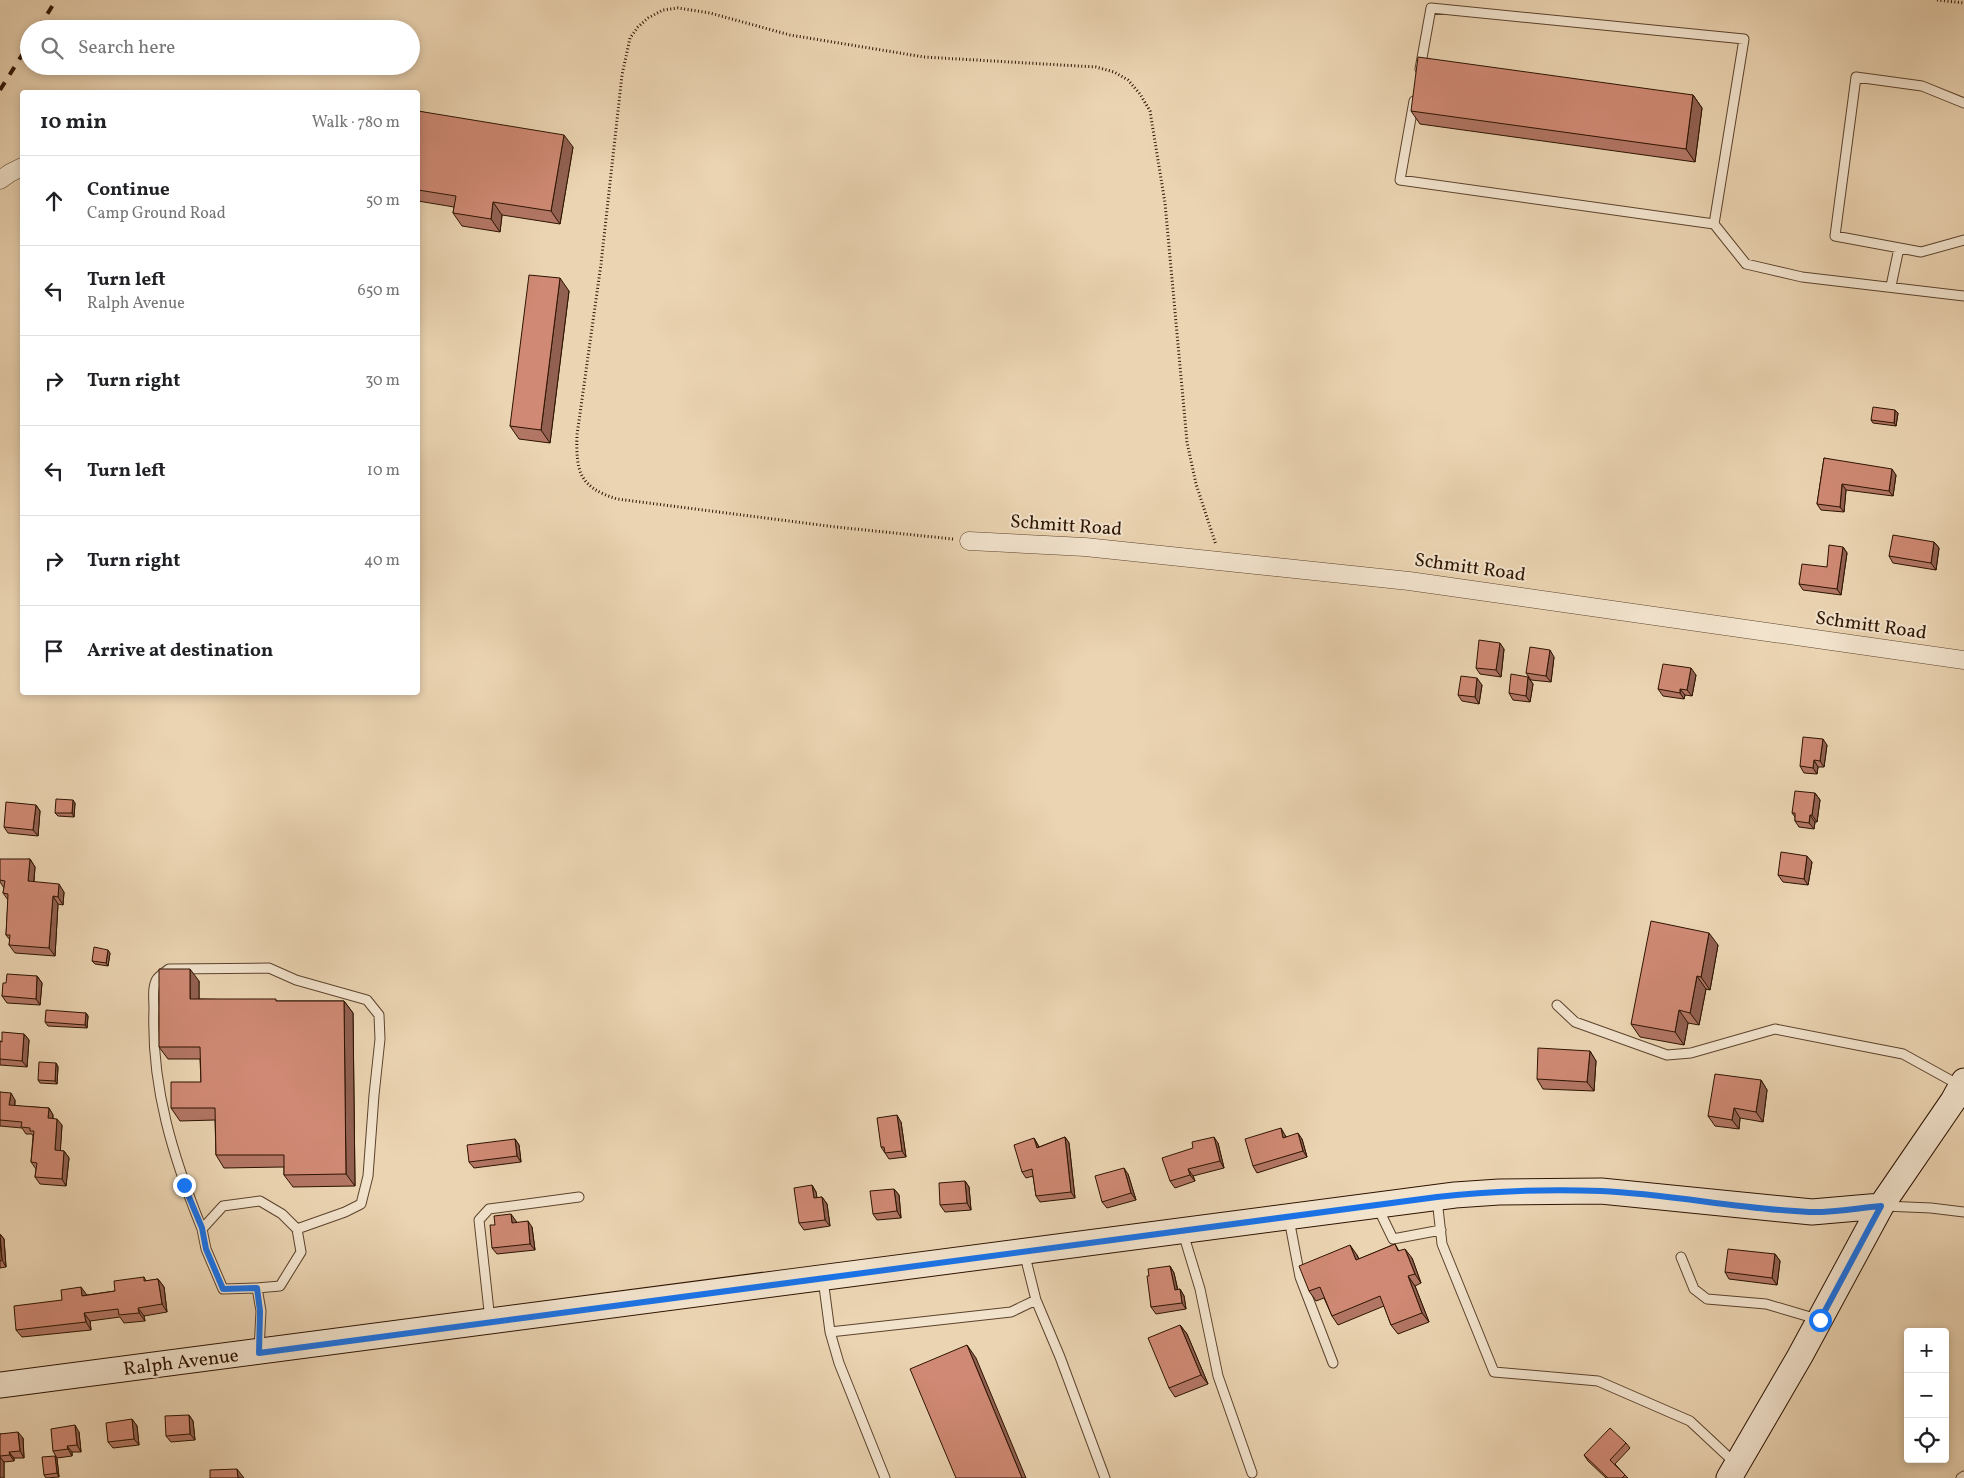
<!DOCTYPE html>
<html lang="en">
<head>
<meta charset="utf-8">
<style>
	:root { --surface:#fff; --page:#f2f2f2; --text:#202124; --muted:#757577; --line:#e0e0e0 }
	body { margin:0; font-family:Vollkorn,serif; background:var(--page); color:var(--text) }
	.controls { position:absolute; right:15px; bottom:15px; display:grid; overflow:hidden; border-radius:5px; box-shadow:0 2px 8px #0003 }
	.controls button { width:45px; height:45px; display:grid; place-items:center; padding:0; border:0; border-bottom:1px solid var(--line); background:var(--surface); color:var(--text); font:25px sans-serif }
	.stop { position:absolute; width:15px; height:15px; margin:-11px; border:4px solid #1a73e8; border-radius:50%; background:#fff }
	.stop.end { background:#1a73e8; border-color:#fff; box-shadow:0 1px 5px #0008 }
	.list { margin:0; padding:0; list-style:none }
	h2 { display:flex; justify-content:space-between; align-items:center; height:65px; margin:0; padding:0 20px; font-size:21px }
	h2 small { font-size:16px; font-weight:400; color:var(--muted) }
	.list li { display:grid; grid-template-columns:32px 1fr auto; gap:15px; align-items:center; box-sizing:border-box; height:90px; padding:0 20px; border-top:1px solid var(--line) }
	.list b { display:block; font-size:19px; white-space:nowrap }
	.list p { margin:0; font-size:16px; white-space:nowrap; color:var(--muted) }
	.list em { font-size:16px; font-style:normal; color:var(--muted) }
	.icon { flex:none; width:28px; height:28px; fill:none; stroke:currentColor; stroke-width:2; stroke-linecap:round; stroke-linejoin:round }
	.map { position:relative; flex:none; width:1964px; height:1478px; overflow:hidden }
	.search { position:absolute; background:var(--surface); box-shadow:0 2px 8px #0003; left:20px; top:20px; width:400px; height:55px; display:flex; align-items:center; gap:12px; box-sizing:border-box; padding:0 18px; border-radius:28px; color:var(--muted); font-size:19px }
	.panel { position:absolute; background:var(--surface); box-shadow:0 2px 8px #0003; left:20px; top:90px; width:400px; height:605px; border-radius:5px }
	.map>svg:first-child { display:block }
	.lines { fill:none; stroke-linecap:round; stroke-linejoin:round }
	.lane-casing { stroke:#5c432c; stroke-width:11 }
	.street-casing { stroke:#5c432c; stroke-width:19 }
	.secondary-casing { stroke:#2d1300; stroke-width:27 }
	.path { stroke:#2d1300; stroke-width:3; stroke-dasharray:1 2.5; stroke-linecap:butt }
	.lane { stroke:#f2e3cd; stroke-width:9 }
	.street { stroke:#f2e3cd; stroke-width:18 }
	.secondary { stroke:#f2e3cd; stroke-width:25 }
	.rail { stroke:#2d1300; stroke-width:4; stroke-dasharray:9 9; stroke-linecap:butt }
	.wall { fill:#b27664; stroke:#2d1300 }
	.shaded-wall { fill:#916051; stroke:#2d1300 }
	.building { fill:#cf8974; stroke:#2d1300 }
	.route { stroke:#1a73e8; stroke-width:6 }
	.labels { text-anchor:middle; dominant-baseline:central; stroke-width:4; stroke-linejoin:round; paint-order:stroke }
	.street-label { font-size:19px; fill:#2d1300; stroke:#f2e3cd }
</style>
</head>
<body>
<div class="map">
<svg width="1964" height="1478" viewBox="0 0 1964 1478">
	<rect width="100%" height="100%" fill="#ebd4b2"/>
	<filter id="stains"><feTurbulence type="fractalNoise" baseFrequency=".004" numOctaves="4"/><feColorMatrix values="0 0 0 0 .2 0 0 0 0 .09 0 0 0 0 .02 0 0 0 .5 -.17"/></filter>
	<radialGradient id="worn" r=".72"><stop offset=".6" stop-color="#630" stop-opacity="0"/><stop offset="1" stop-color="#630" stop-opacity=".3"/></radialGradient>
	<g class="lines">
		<defs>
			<path id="lane" d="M1420,69L1431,8L1744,39L1714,224
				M1414,101L1400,180L1714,224L1746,264L1802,277L1964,296
				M1964,103L1922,86L1856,77L1835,236L1921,252L1964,240
				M1891,286L1899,248
				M1557,1005L1575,1022L1667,1055L1691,1053L1775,1029L1903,1054L1961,1086
				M1437,1199L1442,1244L1494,1372L1598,1381L1690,1421L1735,1463
				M1377,1206L1393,1239L1441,1230
				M1884,1206L1931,1208L1964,1212
				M1289,1219L1300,1277L1333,1363
				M202,1229C173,1157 151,1087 154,1009C154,1000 152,987 157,979C160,975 165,972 169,969L269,968L296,980L367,1000L379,1015L380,1039L374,1095L368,1176L361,1204L345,1212L297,1229
				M1183,1233L1200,1289L1218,1376L1252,1473
				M1024,1252L1036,1300L1060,1357L1105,1478
				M1681,1257L1694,1289L1707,1299L1766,1304L1817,1319
				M823,1279L830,1332L839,1363L885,1478
				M257,1288L280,1286L301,1252L297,1229L282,1214L260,1201L223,1206L202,1229L206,1249L223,1289L257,1288L261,1311L259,1350
				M490,1320L479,1220L489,1209L579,1197
				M830,1332L1011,1312L1036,1300
				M1961,1478L1964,1476"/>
			<path id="street" d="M0,180L10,173L22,167
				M969,541L1085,547L1409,581L1964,660"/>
			<path id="secondary" d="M0,1385L1455,1195L1499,1192L1601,1191L1812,1212L1881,1206
				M1729,1478L1800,1356L1881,1206L1953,1101L1964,1081"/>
		</defs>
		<use href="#lane" class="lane-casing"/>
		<use href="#street" class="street-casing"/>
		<use href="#secondary" class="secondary-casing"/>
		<path class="path" d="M1937,0L1964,3
			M953,539L836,527L617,499C579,487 576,472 577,435L601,264L622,75L630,38L638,27L648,18L663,10L678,8L710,13L790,35L924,57L1096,67L1114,72L1128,80L1140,94L1150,111L1165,203L1187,442L1196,484L1216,545"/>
		<use href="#lane" class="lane"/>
		<use href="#street" class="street"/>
		<use href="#secondary" class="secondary"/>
		<path class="rail" d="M38,29L56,0
			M0,90L29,44"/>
	</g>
	<path class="wall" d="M1693,95L1702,108L1695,162L1420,124L1411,111Z
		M418,111L573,147L560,224L502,215L500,232L462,226L453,213L454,207L418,201Z
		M569,291L550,443L519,439L510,426Z
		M1898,413L1896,426L1873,423L1871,420Z
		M1824,458L1896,475L1893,496L1846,490L1844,512L1821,510L1817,504Z
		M1934,542L1939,548L1936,570L1893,563L1889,556Z
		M1843,547L1847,553L1841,595L1803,590L1799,584L1827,567Z
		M1504,649L1501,677L1480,674L1476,668Z
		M1554,657L1551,682L1531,680L1526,673Z
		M1696,675L1692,696L1685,695L1684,699L1663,696L1658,689Z
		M1528,677L1533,684L1530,702L1513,700L1509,693Z
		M1482,685L1479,704L1462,701L1458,695Z
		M1827,745L1824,767H1818L1817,774L1804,773L1800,766Z
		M1815,793L1820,800L1817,822H1815L1814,829L1799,827L1795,821V817L1792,813Z
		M75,803L74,817L58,816L55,813Z
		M36,805L40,811L38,836L8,833L4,827Z
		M30,859L35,867L34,882L64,892L63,905L58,904L55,956L15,953L9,945L10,940L6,935L8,900L3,893L4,888L0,882V864Z
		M1812,862L1808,885L1783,882L1778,875Z
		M1718,945L1710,990L1706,989L1699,1025L1688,1023L1684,1045L1640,1037L1631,1024Z
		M110,953L108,966L95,964L92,961Z
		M37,976L42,983L40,1005L7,1003L2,996L6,983Z
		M199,981V999L278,1001H344L353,1013L355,1186L293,1187L284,1175V1167L224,1168L216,1155L215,1120L180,1121L171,1108L201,1082L200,1059H168L159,1047Z
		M86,1013L88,1016L87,1028L48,1026L45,1022Z
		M24,1034L29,1040L27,1067L0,1065V1041L2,1042Z
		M1590,1051L1596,1061L1594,1091L1543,1089L1537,1079Z
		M56,1063L58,1067L57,1084L40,1083L38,1080Z
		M1761,1080L1767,1090L1763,1122L1740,1118L1739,1129L1715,1126L1708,1116Z
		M0,1092L15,1100V1106L49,1108L53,1115V1118L62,1125L60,1151H64L69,1158L66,1186L40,1184L35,1177L36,1169L31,1162L33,1136L32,1134H26L22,1128L0,1126Z
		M901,1122L906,1157L889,1159L881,1147Z
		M1285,1135L1286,1137L1302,1139L1307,1157L1257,1173L1253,1166Z
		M1065,1137L1069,1143L1075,1198L1040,1202L1036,1196L1033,1176L1026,1178L1022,1172L1034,1138L1038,1145L1039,1147Z
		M515,1139L519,1145L521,1162L474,1168L469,1162Z
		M1218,1143L1224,1168L1193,1176L1195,1181L1175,1188L1170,1181Z
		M1128,1174L1136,1200L1107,1208L1102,1202Z
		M965,1181L969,1187L971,1210L945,1212L940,1205Z
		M812,1185L816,1192L817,1198L822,1197L827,1204L830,1226L804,1230L799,1223Z
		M894,1189L899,1195L901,1218L877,1220L873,1214Z
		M516,1221V1222L532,1227L535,1250L497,1254L492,1248Z
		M0,1234L4,1239L6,1267L0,1268Z
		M1395,1244L1399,1251L1412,1258L1421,1283L1415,1286L1429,1322L1398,1334L1391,1325L1384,1306L1338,1325L1332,1316L1324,1298L1316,1301L1309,1291L1357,1255L1359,1259Z
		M1775,1254L1780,1261L1777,1285L1729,1279L1725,1272Z
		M1170,1266L1174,1273L1178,1290L1180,1289L1184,1296L1186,1309L1156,1314L1151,1307L1149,1276Z
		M144,1277L146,1281L158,1279L164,1287L167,1312L144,1316L145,1321L124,1323L120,1317L90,1321L91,1330L22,1337L16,1330L62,1300L87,1295L115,1291Z
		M1180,1325L1187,1334L1208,1384L1175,1397L1169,1388Z
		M189,1415L193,1421L195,1440L171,1442L166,1436Z
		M132,1419L137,1426L139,1445L113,1448L108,1442Z
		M79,1432L81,1452H72V1456L57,1458L53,1451Z
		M0,1434L23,1438L24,1458H14V1461L4,1462V1478H0Z
		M1626,1443L1630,1448L1615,1464L1625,1475L1628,1478H1606L1588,1461L1584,1455Z
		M57,1459L59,1477L46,1478L44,1475Z"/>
	<path class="shaded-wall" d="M1693,95L1702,108L1695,162L1686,149Z
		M564,135L573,147L560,224L551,211Z
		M493,202L502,215L500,232L491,219Z
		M560,278L569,291L550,443L541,430Z
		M1895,410L1898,413L1896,426L1894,423Z
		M1892,469L1896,475L1893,496L1889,491Z
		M1842,484L1846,490L1844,512L1840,507Z
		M1934,542L1939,548L1936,570L1931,563Z
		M1843,547L1847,553L1841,595L1837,589Z
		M1500,643L1504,649L1501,677L1496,670Z
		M1550,650L1554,657L1551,682L1546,676Z
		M1691,668L1696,675L1692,696L1687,690Z
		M1528,677L1533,684L1530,702L1526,696Z
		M1477,678L1482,685L1479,704L1475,697Z
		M1680,689L1685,695L1684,699L1680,693Z
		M1823,739L1827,745L1824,767L1820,761Z
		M1814,760L1818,767L1817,774L1813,768Z
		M1815,793L1820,800L1817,822L1812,815Z
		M73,800L75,803L74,817L72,813Z
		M36,805L40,811L38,836L33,830Z
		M1810,815L1815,822L1814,829L1809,823Z
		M1807,856L1812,862L1808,885L1804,879Z
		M30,859L35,867L33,889L28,881Z
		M59,884L64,892L63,905L58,897Z
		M53,896L58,904L55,956L49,948Z
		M1709,933L1718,945L1710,990L1701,977Z
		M108,950L110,953L108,966L106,963Z
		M190,969L199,981V1012L190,999Z
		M37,976L42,983L40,1005L36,999Z
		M1697,976L1706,989L1699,1025L1690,1013Z
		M344,1001L353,1013L355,1186L346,1174Z
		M1679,1010L1688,1023L1684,1045L1675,1032Z
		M86,1013L88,1016L87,1028L85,1025Z
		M24,1034L29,1040L27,1067L22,1061Z
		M1590,1051L1596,1061L1594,1091L1587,1082Z
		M56,1063L58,1067L57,1084L55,1081Z
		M1761,1080L1767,1090L1763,1122L1756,1112Z
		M11,1093L15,1100L14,1112L9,1105Z
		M49,1108L53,1115L52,1124L48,1118Z
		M1734,1108L1740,1118L1739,1129L1732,1120Z
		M897,1115L901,1122L906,1157L902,1151Z
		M57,1119L62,1125L60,1157L55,1150Z
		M1281,1128L1285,1135L1288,1144L1283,1138Z
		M1298,1133L1302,1139L1307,1157L1303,1151Z
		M1065,1137L1069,1143L1075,1198L1071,1192Z
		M1214,1137L1218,1143L1224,1168L1220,1161Z
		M1034,1138L1038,1145L1041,1154L1037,1148Z
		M515,1139L519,1145L521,1162L517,1156Z
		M64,1151L69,1158L66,1186L62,1179Z
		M1124,1168L1128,1174L1136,1200L1131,1193Z
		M1188,1169L1193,1176L1195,1181L1190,1175Z
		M965,1181L969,1187L971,1210L967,1203Z
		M812,1185L816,1192L818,1205L814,1198Z
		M894,1189L899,1195L901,1218L897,1211Z
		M822,1197L827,1204L830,1226L825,1220Z
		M511,1214L516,1221L517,1229L512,1223Z
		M528,1221L532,1227L535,1250L530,1244Z
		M0,1234L4,1239L6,1267L2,1260Z
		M1350,1245L1357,1255L1363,1269L1356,1260Z
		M1405,1249L1412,1258L1421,1283L1415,1274Z
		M1775,1254L1780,1261L1777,1285L1772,1278Z
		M1170,1266L1174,1273L1179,1297L1175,1290Z
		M1408,1276L1415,1286L1429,1322L1422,1313Z
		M158,1279L164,1287L167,1312L162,1304Z
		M81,1287L87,1295L82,1296Z
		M1180,1289L1184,1296L1186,1309L1182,1303Z
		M138,1308L144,1316L145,1321L139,1313Z
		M84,1313L90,1321L91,1330L86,1322Z
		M1180,1325L1187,1334L1208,1384L1201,1375Z
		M967,1345L976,1358L1026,1478H1022Z
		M189,1415L193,1421L195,1440L190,1434Z
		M132,1419L137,1426L139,1445L134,1439Z
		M75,1425L79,1432L81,1452L77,1445Z
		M18,1432L23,1438L24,1458L20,1451Z
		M67,1446L72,1452V1456L68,1449Z
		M9,1452L14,1458V1461L10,1455Z
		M55,1456L57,1459L59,1477L57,1473Z
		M0,1457L4,1462V1478H0Z
		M237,1469L244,1478H238Z"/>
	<path class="building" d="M1418,57L1693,95L1686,149L1411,111Z
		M418,111L564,135L551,211L493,202L491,219L453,213L456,196L418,190Z
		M529,275L560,278L541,430L510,426Z
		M1873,407L1895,410L1894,423L1871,420Z
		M1824,458L1892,469L1889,491L1842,484L1840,507L1817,504Z
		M1893,535L1934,542L1931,563L1889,556Z
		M1829,545L1843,547L1837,589L1799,584L1802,564L1827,567Z
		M1479,640L1500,643L1496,670L1476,668Z
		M1530,647L1550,650L1546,676L1526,673Z
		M1663,664L1691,668L1687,690L1680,689V693L1658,689Z
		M1511,674L1528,677L1526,696L1509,693Z
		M1461,676L1477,678L1475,697L1458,695Z
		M1803,737L1823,739L1820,761L1814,760L1813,768L1800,766Z
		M1795,791L1815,793L1812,815H1810L1809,823L1795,821V813H1792Z
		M56,799L73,800L72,813H55Z
		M6,802L36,805L33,830L4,827Z
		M1781,852L1807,856L1804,879L1778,875Z
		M0,859H30L28,881L59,884L58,897L53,896L49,948L9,945L10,935H6L8,894L3,893L5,881L0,880Z
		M1651,921L1709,933L1701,977L1697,976L1690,1013L1679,1010L1675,1032L1631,1024Z
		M94,947L108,950L106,963L92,961Z
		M159,969H190V999H276V1001H344L346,1174L284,1175V1155H216L215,1108H171V1082H201L200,1047H159Z
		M7,974L37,976L36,999L2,996L3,983H6Z
		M46,1010L86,1013L85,1025L45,1022Z
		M2,1032L24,1034L22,1061L0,1059V1041L2,1042Z
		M1538,1048L1590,1051L1587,1082L1537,1079Z
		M39,1062L56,1063L55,1081L38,1080Z
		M1715,1074L1761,1080L1756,1112L1734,1108L1732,1120L1708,1116Z
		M0,1092L11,1093L9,1105L49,1108L48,1118L57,1119L55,1150L64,1151L62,1179L35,1177L37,1163L31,1162L34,1131H30V1128L21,1127L22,1122L0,1120Z
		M897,1115L902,1151L885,1153L884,1147H881L877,1118Z
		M1281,1128L1283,1138L1298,1133L1303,1151L1253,1166L1245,1139Z
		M1065,1137L1071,1192L1036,1196L1032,1169L1022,1172L1014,1145L1034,1138L1037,1148Z
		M1214,1137L1220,1161L1188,1169L1190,1175L1170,1181L1162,1158L1193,1148L1192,1142Z
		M515,1139L517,1156L469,1162L467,1145Z
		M1124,1168L1131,1193L1102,1202L1095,1176Z
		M965,1181L967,1203L940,1205L939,1183Z
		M812,1185L814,1198L822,1197L825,1220L799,1223L794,1188Z
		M894,1189L897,1211L873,1214L870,1191Z
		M511,1214L512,1223L528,1221L530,1244L492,1248L490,1225H495L494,1216Z
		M0,1242L2,1260L0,1261Z
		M1395,1244L1398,1251L1405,1249L1415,1274L1408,1276L1422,1313L1391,1325L1380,1296L1332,1316L1320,1287L1309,1291L1299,1266L1350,1245L1356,1260Z
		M1728,1249L1775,1254L1772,1278L1725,1272Z
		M1170,1266L1175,1290L1180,1289L1182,1303L1151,1307L1147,1276H1149L1148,1269Z
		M144,1277V1281L158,1279L162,1304L138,1308L139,1313L119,1315L118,1309L84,1313L86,1322L16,1330L14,1306L62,1300L61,1290L81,1287L82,1296L115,1291L114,1281Z
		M1180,1325L1201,1375L1169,1388L1148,1338Z
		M967,1345L1022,1478H956L910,1369Z
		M189,1415L190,1434L166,1436L165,1416Z
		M132,1419L134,1439L108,1442L106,1423Z
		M75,1425L77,1445L67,1446L68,1449L53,1451L51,1429Z
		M1610,1428L1626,1443L1610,1460L1625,1475L1622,1478H1608L1584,1455Z
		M18,1432L20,1451L9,1452L10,1455L0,1456V1434Z
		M55,1456L57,1473L44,1475L42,1457Z
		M237,1469L238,1478H210V1470Z"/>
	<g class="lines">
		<path class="route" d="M184,1185L202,1228L206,1249L223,1289L257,1288L260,1311L259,1353L1437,1197C1491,1191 1546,1189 1601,1191C1670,1194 1739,1209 1809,1212C1832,1213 1857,1208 1881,1206L1820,1320"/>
	</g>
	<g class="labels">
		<g class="street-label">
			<text transform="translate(1066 526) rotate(4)">Schmitt Road</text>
			<text transform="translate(1470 568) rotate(8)">Schmitt Road</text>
			<text transform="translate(1871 626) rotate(8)">Schmitt Road</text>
			<text transform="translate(181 1363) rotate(-7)">Ralph Avenue</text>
		</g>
	</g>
	<rect width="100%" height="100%" filter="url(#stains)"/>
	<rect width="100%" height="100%" fill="url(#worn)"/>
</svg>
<div class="controls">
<button>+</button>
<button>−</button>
<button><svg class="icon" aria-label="locate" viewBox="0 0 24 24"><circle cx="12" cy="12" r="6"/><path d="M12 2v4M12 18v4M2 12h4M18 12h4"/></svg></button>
</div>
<div class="stop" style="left:1820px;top:1320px"></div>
<div class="stop end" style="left:184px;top:1185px"></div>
<div class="search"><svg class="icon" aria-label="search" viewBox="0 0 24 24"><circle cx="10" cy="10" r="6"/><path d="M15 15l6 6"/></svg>Search here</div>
<section class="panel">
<h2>10 min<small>Walk · 780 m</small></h2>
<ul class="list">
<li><svg class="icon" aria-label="ahead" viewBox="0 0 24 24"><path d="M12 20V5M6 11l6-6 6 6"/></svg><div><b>Continue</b><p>Camp Ground Road</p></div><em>50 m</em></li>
<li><svg class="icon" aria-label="left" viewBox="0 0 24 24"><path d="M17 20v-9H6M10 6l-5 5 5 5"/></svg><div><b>Turn left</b><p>Ralph Avenue</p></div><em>650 m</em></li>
<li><svg class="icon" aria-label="right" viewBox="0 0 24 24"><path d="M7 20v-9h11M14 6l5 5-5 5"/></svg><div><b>Turn right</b></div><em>30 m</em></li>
<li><svg class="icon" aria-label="left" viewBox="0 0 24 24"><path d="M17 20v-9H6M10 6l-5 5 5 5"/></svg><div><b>Turn left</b></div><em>10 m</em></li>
<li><svg class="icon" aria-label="right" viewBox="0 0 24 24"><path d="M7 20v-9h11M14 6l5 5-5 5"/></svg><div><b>Turn right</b></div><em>40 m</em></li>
<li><svg class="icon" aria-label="arrive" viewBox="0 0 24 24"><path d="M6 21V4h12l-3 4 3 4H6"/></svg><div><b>Arrive at destination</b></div></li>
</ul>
</section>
</div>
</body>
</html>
